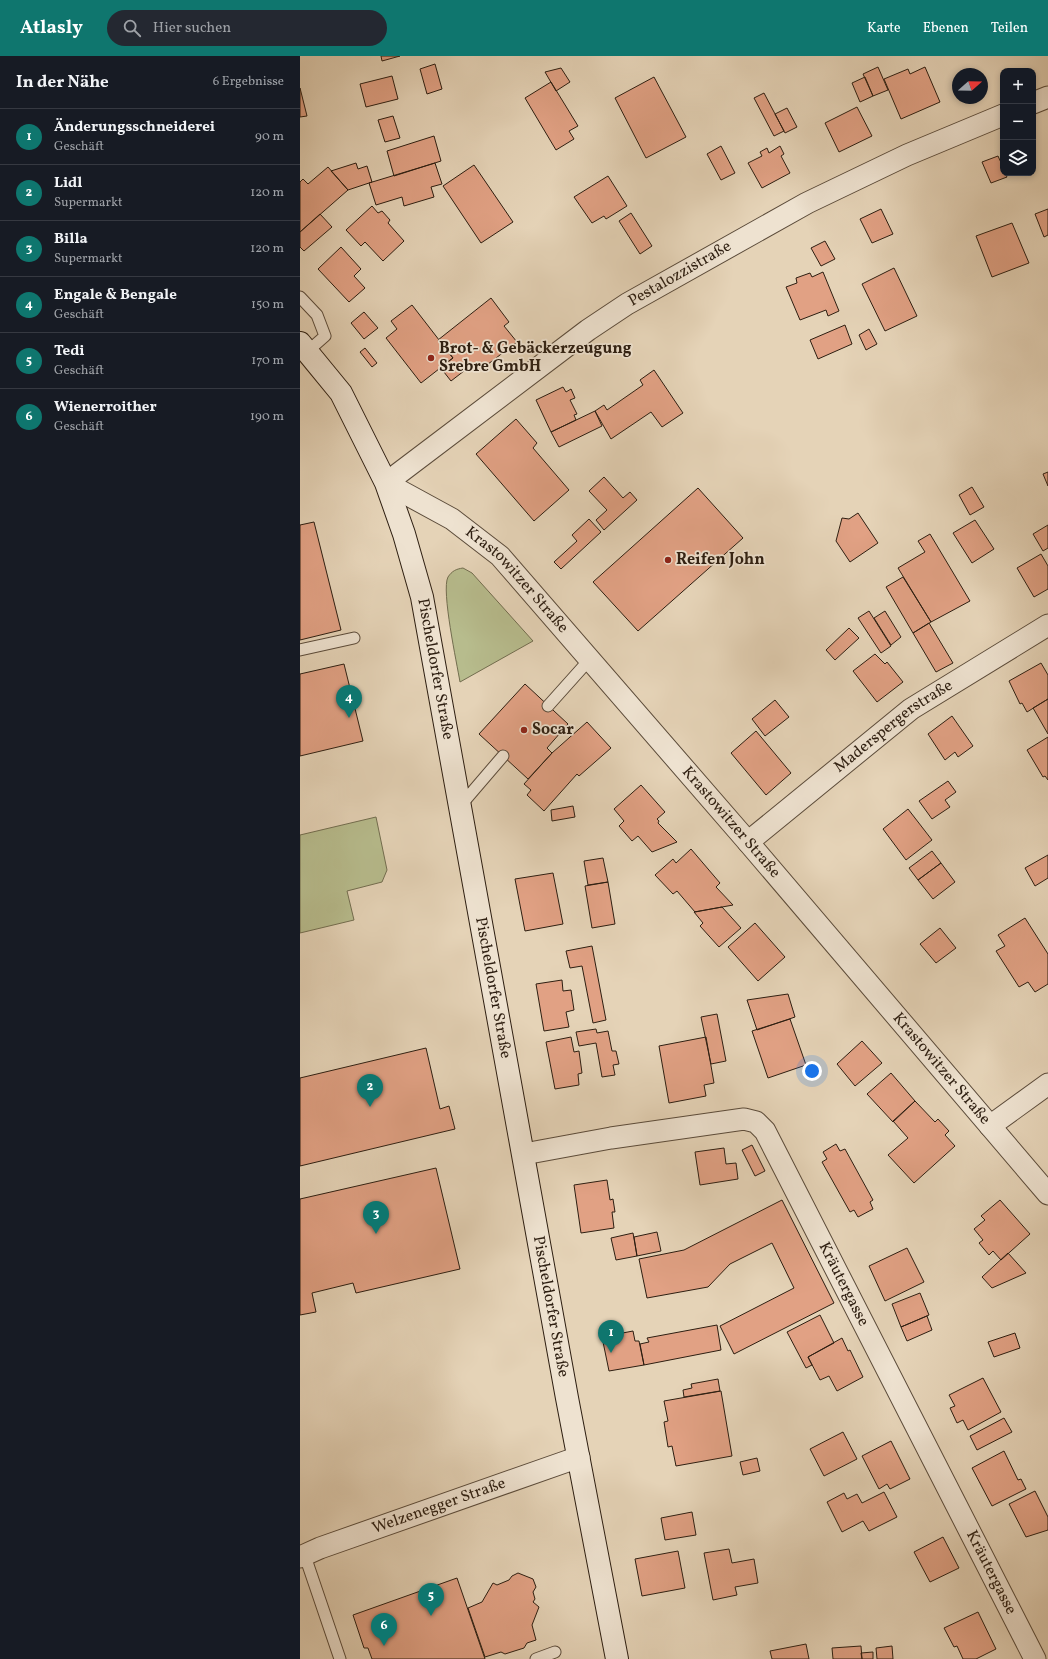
<!DOCTYPE html>
<html lang="de">
<head>
<meta charset="utf-8">
<style>
	:root { --surface:#171b24; --page:#242831; --text:#f1f3f6; --muted:#9ea1a6; --line:#363941; --accent:#0f766e }
	body { margin:0; font-family:Vollkorn,serif; background:var(--page); color:var(--text) }
	.controls { position:absolute; right:12px; top:12px; display:grid; overflow:hidden; border-radius:8px; box-shadow:0 2px 6px #0003 }
	.controls button { width:36px; height:36px; display:grid; place-items:center; padding:0; border:0; border-bottom:1px solid var(--line); background:var(--surface); color:var(--text); font:20px sans-serif }
	.compass { position:absolute; left:652px; top:12px; width:36px; height:36px; border-radius:50%; background:var(--surface); box-shadow:0 2px 6px #0003; rotate:70deg }
	.you { position:absolute; left:512px; top:1015px; width:14px; height:14px; margin:-10px; border:3px solid #fff; border-radius:50%; background:#1a73e8; box-shadow:0 0 0 6px #1a73e833 }
	.badge { display:grid; place-items:center; width:26px; height:26px; border-radius:50%; background:var(--accent); color:#fff; font-size:13px; font-weight:700 }
	.pin { position:absolute; translate:-50% -33px; filter:drop-shadow(0 1px 2px #0008) }
	.pin::after { content:''; position:absolute; top:21px; width:14px; height:12px; background:inherit; clip-path:polygon(0 0,100% 0,50% 100%) }
	.list { margin:0; padding:0; list-style:none }
	h2 { display:flex; justify-content:space-between; align-items:center; height:52px; margin:0; padding:0 16px; font-size:17px }
	h2 small { font-size:13px; font-weight:400; color:var(--muted) }
	.list li { display:grid; grid-template-columns:26px 1fr auto; gap:12px; align-items:center; box-sizing:border-box; height:56px; padding:0 16px; border-top:1px solid var(--line) }
	.list b { display:block; font-size:15px; white-space:nowrap }
	.list p { margin:0; font-size:13px; white-space:nowrap; color:var(--muted) }
	.list em { font-size:13px; font-style:normal; color:var(--muted) }
	.icon { flex:none; width:22px; height:22px; fill:none; stroke:currentColor; stroke-width:2; stroke-linecap:round; stroke-linejoin:round }
	.map { position:relative; flex:none; width:748px; height:1603px; overflow:hidden }
	header { display:flex; align-items:center; gap:24px; box-sizing:border-box; height:56px; padding:0 20px; background:var(--accent); color:#fff }
	header strong { font-size:19px }
	nav { display:flex; gap:22px; margin-inline-start:auto; font-size:14px }
	.search { width:280px; height:36px; background:var(--page); display:flex; align-items:center; gap:10px; box-sizing:border-box; padding:0 14px; border-radius:22px; color:var(--muted); font-size:15px }
	main { display:flex }
	aside { flex:1; background:var(--surface) }
	.map>svg:first-child { display:block }
	.green { fill:#b7bc8d; stroke:#726d4f }
	.building { fill:#e1a184; stroke:#2d1e11 }
	.lines { fill:none; stroke-linecap:round; stroke-linejoin:round }
	.lane-casing { stroke:#5b4b3a; stroke-width:13 }
	.street-casing { stroke:#5b4b3a; stroke-width:23 }
	.secondary-casing { stroke:#2d1e11; stroke-width:24 }
	.lane { stroke:#eee2d0; stroke-width:11 }
	.street { stroke:#eee2d0; stroke-width:21 }
	.secondary { stroke:#eee2d0; stroke-width:22 }
	.poi-dot { fill:#8f2418; stroke:#eee2d0; stroke-width:1.5 }
	.labels { text-anchor:middle; dominant-baseline:central; stroke-width:3.5; stroke-linejoin:round; paint-order:stroke }
	.street-label { font-size:16px; fill:#2d1e11; stroke:#eee2d0 }
	.poi-label { font-size:16px; font-weight:bold; fill:#2d1e11; stroke:#eee2d0; text-anchor:start }
</style>
</head>
<body>
<header>
<strong>Atlasly</strong>
<div class="search"><svg class="icon" aria-label="search" viewBox="0 0 24 24"><circle cx="10" cy="10" r="6"/><path d="M15 15l6 6"/></svg>Hier suchen</div>
<nav><a>Karte</a><a>Ebenen</a><a>Teilen</a></nav>
</header>
<main>
<aside>
<h2>In der Nähe<small>6 Ergebnisse</small></h2>
<ul class="list">
<li><span class="badge">1</span><div><b>Änderungsschneiderei</b><p>Geschäft</p></div><em>90 m</em></li>
<li><span class="badge">2</span><div><b>Lidl</b><p>Supermarkt</p></div><em>120 m</em></li>
<li><span class="badge">3</span><div><b>Billa</b><p>Supermarkt</p></div><em>120 m</em></li>
<li><span class="badge">4</span><div><b>Engale &amp; Bengale</b><p>Geschäft</p></div><em>150 m</em></li>
<li><span class="badge">5</span><div><b>Tedi</b><p>Geschäft</p></div><em>170 m</em></li>
<li><span class="badge">6</span><div><b>Wienerroither</b><p>Geschäft</p></div><em>190 m</em></li>
</ul>
</aside>
<div class="map">
<svg width="748" height="1603" viewBox="0 0 748 1603">
	<rect width="100%" height="100%" fill="#e5d3b7"/>
	<filter id="stains"><feTurbulence type="fractalNoise" baseFrequency=".005" numOctaves="4"/><feColorMatrix values="0 0 0 0 .2 0 0 0 0 .09 0 0 0 0 .02 0 0 0 .5 -.17"/></filter>
	<radialGradient id="worn" r=".72"><stop offset=".6" stop-color="#630" stop-opacity="0"/><stop offset="1" stop-color="#630" stop-opacity=".3"/></radialGradient>
	<path class="green" d="M163,512L172,517L233,585L160,626C157,608 141,534 148,521C152,515 156,513 163,512Z
		M76,761L87,814L82,826L47,835L54,864L0,877V779Z"/>
	<path class="building" d="M81,0H100L82,5Z
		M135,8L142,33L127,38L120,13Z
		M578,11L588,34L573,40L563,18Z
		M625,11L640,46L601,63L584,23L608,13L610,18Z
		M261,12L270,26L256,35L245,16Z
		M92,20L98,43L66,51L60,28Z
		M354,21L386,81L346,102L315,42Z
		M565,21L573,40L560,46L552,27Z
		M251,26L278,70L269,75L274,83L256,94L225,42Z
		M0,32L7,60L0,61Z
		M464,37L484,75L474,80L454,42Z
		M557,51L572,80L539,96L525,67Z
		M487,52L497,71L485,77L475,58Z
		M93,60L100,82L85,86L78,64Z
		M134,80L141,105L94,120L87,95Z
		M421,90L435,117L421,124L407,98Z
		M480,90L484,98L481,100L490,117L462,132L448,107L462,100L460,96L467,92L469,97Z
		M698,100L703,111V117H705L707,121L691,127L682,106Z
		M56,107L58,113L67,110L72,126L48,134L31,115Z
		M135,107L142,128L131,131L134,141L104,150L102,141L76,149L69,127Z
		M174,109L213,166L181,187L143,130Z
		M28,111L48,134L0,176V126L3,123L8,128Z
		M308,120L327,150L306,163L304,160L292,167L274,141Z
		M72,150L78,157L82,155L90,164L88,167L104,185L83,205L65,186L61,190L46,174Z
		M581,153L593,178L572,187L560,163Z
		M748,153V179L744,181L735,158Z
		M331,157L352,190L340,198L319,165Z
		M20,158L32,171L4,195L0,191V176Z
		M712,167L729,207L692,221L676,180Z
		M525,185L535,203L521,210L511,192Z
		M41,191L61,213L54,220L65,232L49,246L18,213Z
		M594,212L617,260L585,275L562,228Z
		M523,216L539,255L528,260L526,254L500,264L486,231L497,227L496,222L510,217L512,221Z
		M191,242L209,266L204,270L217,286L179,315L173,308L151,325L140,311L153,302L138,284Z
		M112,249L153,302L121,327L86,282L97,273L91,265Z
		M64,256L78,272L64,283L51,267Z
		M545,269L552,288L518,303L510,284Z
		M569,273L577,288L566,294L559,279Z
		M65,292L77,307L72,311L60,296Z
		M354,314L383,357L362,371L351,356L311,383L295,355L304,349L307,354L343,329L340,324Z
		M263,331L266,336L271,333L275,342L270,344L277,358L274,359L276,364L251,376L236,344Z
		M295,355L302,370L259,391L251,376Z
		M216,363L237,387L233,392L269,434L234,465L176,398Z
		M748,416V430L743,418Z
		M304,421L323,442L330,436L337,444L304,474L296,464L307,454L289,435Z
		M672,431L684,451L670,459L659,439Z
		M398,432L443,482L338,575L293,526Z
		M558,457L578,487L550,506L536,485L542,462L549,463Z
		M289,463L301,476L261,513L254,506L277,485L272,479Z
		M675,464L694,493L672,507L653,477Z
		M14,466L41,574L0,584V469Z
		M748,469V492L743,495L733,478Z
		M630,478L670,545L631,566L598,512L625,496L618,485Z
		M741,498L748,510V533L734,541L717,512Z
		M603,521L631,566L613,577L586,531Z
		M569,555L591,590L581,597L558,562Z
		M585,555L601,581L591,589L574,562Z
		M629,567L653,607L636,616L613,577Z
		M549,572L559,582L535,604L526,594Z
		M575,598L585,608L587,606L603,626L577,646L553,615Z
		M741,607L748,619V643L727,656L722,647L720,648L709,625Z
		M44,608L63,685L0,700V618Z
		M225,628L268,668L247,692L252,697L228,723L179,678Z
		M748,643V678L733,652Z
		M475,644L489,661L465,680L452,663Z
		M652,660L673,690L658,701L655,696L645,704L628,678Z
		M287,666L311,692L279,720L277,718L244,755L227,739L231,734L224,728L252,697Z
		M456,675L491,717L466,739L431,697Z
		M748,681V724L745,720L743,721L727,694Z
		M648,725L656,736L645,744L650,751L632,763L619,745Z
		M341,729L365,756L357,763L359,765L358,767L377,786L352,796L338,780L332,785L319,770L324,765L314,753Z
		M273,750L275,761L252,765L251,754Z
		M608,753L632,784L606,804L583,773Z
		M391,793L420,827L416,831L433,849L395,856L377,835L373,838L355,819L373,803L376,807Z
		M632,795L641,807L618,824L609,812Z
		M748,799V822L735,830L725,812Z
		M303,802L308,826L288,829L284,805Z
		M641,807L655,826L633,843L618,824Z
		M253,817L263,868L225,875L215,823Z
		M308,826L315,868L292,872L285,830Z
		M422,851L441,872L419,891L400,870L403,867L394,856Z
		M725,862L748,898V928L735,936L728,926L719,931L696,895L705,890L698,879Z
		M455,867L485,901L458,925L428,891Z
		M640,872L656,892L636,907L620,888Z
		M292,890L306,964L293,967L282,910L270,912L266,895Z
		M262,924L263,935L271,934L274,954L266,956L269,971L244,975L236,928Z
		M488,938L495,961L457,974L447,944Z
		M417,958L426,1005L411,1008L401,961Z
		M490,963L506,1009L468,1022L452,975Z
		M296,973L297,977L308,975L312,995H316L319,1008L313,1009L315,1019L302,1021L296,987L279,990L276,976Z
		M271,981L274,996L279,995L282,1017L278,1018L279,1029L255,1033L246,986Z
		M406,981L414,1027L404,1029L406,1040L369,1047L359,990Z
		M562,985L582,1007L555,1030L537,1008Z
		M126,992L140,1053L149,1050L155,1073L0,1110V1022Z
		M591,1017L615,1045L593,1066L567,1038Z
		M615,1045L635,1066L638,1063L649,1075L645,1079L655,1090L614,1127L588,1099L608,1082L593,1065Z
		M536,1088L540,1095L545,1093L573,1144L570,1146L573,1153L558,1161L554,1154L550,1156L522,1106L527,1103L523,1096Z
		M452,1089L465,1115L455,1120L442,1094Z
		M424,1092L426,1108L436,1107L438,1123L400,1129L395,1096Z
		M136,1112L160,1213L56,1237L53,1227L12,1237L16,1256L0,1259V1143Z
		M307,1124L310,1144L313,1143L315,1156H312L314,1172L281,1177L274,1129Z
		M482,1144L534,1247L434,1298L420,1270L494,1232L472,1187L430,1208L408,1231L347,1242L339,1203L384,1194Z
		M700,1144L730,1178L701,1204L693,1195L689,1199L679,1187L683,1184L674,1173L685,1164L681,1160Z
		M357,1176L361,1195L337,1200L334,1181Z
		M333,1177L337,1200L316,1204L311,1182Z
		M607,1192L624,1226L585,1245L569,1210Z
		M708,1197L726,1217L692,1232L682,1221Z
		M620,1237L629,1259L601,1271L592,1248Z
		M520,1259L534,1287L508,1301L512,1309L506,1312L487,1276Z
		M627,1260L632,1274L607,1285L601,1271Z
		M417,1269L421,1294L344,1309L340,1288L349,1286L347,1282Z
		M333,1275L335,1285H339L344,1309L309,1315L302,1281Z
		M715,1277L720,1292L694,1301L688,1286Z
		M542,1282L548,1295L550,1294L563,1321L537,1335L529,1320L520,1324L508,1301Z
		M683,1322L701,1356L668,1374L663,1364L657,1367L650,1352L655,1350L649,1339Z
		M418,1323L420,1335L384,1341L383,1334L392,1332L391,1328Z
		M421,1335L432,1400L376,1410L372,1390L368,1391L364,1366L368,1365L364,1345Z
		M704,1362L712,1376L677,1394L670,1380Z
		M543,1376L557,1403L524,1420L510,1393Z
		M591,1385L610,1423L590,1433L587,1428L579,1433L562,1400Z
		M704,1395L718,1424L721,1423L726,1433L692,1450L672,1412Z
		M457,1402L460,1415L443,1419L440,1406Z
		M735,1435L748,1461V1474L726,1481L709,1448Z
		M584,1436L597,1461L569,1475L563,1465L542,1476L527,1446L544,1437L547,1443L557,1438L562,1447Z
		M392,1456L396,1479L365,1484L361,1462Z
		M643,1481L659,1512L630,1526L614,1496Z
		M429,1493L432,1507L454,1503L458,1527L435,1531L437,1539L413,1544L404,1497Z
		M378,1495L385,1532L342,1540L335,1503Z
		M218,1517L233,1523L236,1531L233,1536L235,1543L233,1546L239,1551L232,1569L236,1584L227,1587L224,1592L205,1598L201,1596L185,1601L168,1552L182,1546L193,1527L197,1529L209,1524L212,1520Z
		M157,1522L185,1603H72L68,1592H64L53,1559Z
		M678,1556L696,1593L676,1603H663L657,1590L654,1591L644,1572Z
		M506,1588L509,1603H472L470,1595Z
		M561,1590L562,1603H533L532,1592Z
		M592,1590L593,1603H577L576,1592Z
		M573,1596V1603H562L561,1597Z"/>
	<g class="lines">
		<defs>
			<path id="lane" d="M0,241L17,259L25,280L8,295
				M0,594L54,582
				M248,650L290,603
				M161,749L203,700
				M5,1500L40,1603
				M236,1603L255,1596"/>
			<g id="street">
				<path d="M733,47L748,41"/>
				<path id="s1" d="M703,59L607,99L507,147L327,248L288,274L86,427L152,463L200,500L448,786L748,1138"/>
				<path id="s2" d="M448,786L611,653L748,569"/>
				<path d="M690,1070L748,1028"/>
				<path id="s3" d="M224,1098L311,1082L444,1063L456,1066L465,1075L735,1603"/>
				<path id="s4" d="M0,1501L20,1492L279,1401"/>
			</g>
			<g id="secondary">
				<path id="s5" d="M0,287L41,337L86,427L104,478L122,541L267,1342L317,1603"/>
			</g>
		</defs>
		<use href="#lane" class="lane-casing"/>
		<use href="#street" class="street-casing"/>
		<use href="#secondary" class="secondary-casing"/>
		<use href="#lane" class="lane"/>
		<use href="#street" class="street"/>
		<use href="#secondary" class="secondary"/>
	</g>
	<g class="poi-dot">
		<circle cx="131" cy="302" r="4"/>
		<circle cx="368" cy="504" r="4"/>
		<circle cx="224" cy="674" r="4"/>
	</g>
	<g class="labels">
		<g class="street-label">
			<text transform="translate(380 218) rotate(-30)">Pestalozzistraße</text>
			<text stroke="none"><textPath href="#s1" startOffset="886">Krastowitzer Straße</textPath></text>
			<text stroke="none"><textPath href="#s5" startOffset="358">Pischeldorfer Straße</textPath></text>
			<text stroke="none"><textPath href="#s2" startOffset="186">Maderspergerstraße</textPath></text>
			<text stroke="none"><textPath href="#s1" startOffset="1210">Krastowitzer Straße</textPath></text>
			<text stroke="none"><textPath href="#s5" startOffset="682">Pischeldorfer Straße</textPath></text>
			<text stroke="none"><textPath href="#s1" startOffset="1534">Krastowitzer Straße</textPath></text>
			<text stroke="none"><textPath href="#s3" startOffset="420">Kräutergasse</textPath></text>
			<text stroke="none"><textPath href="#s5" startOffset="1006">Pischeldorfer Straße</textPath></text>
			<text stroke="none"><textPath href="#s4" startOffset="148">Welzenegger Straße</textPath></text>
			<text stroke="none"><textPath href="#s3" startOffset="744">Kräutergasse</textPath></text>
		</g>
		<g class="poi-label">
			<text x="139" y="293">Brot- &amp; Gebäckerzeugung<tspan x="139" dy="18">Srebre GmbH</tspan></text>
			<text x="376" y="504">Reifen John</text>
			<text x="232" y="674">Socar</text>
		</g>
	</g>
	<rect width="100%" height="100%" filter="url(#stains)"/>
	<rect width="100%" height="100%" fill="url(#worn)"/>
</svg>
<div class="controls">
<button>+</button>
<button>−</button>
<button><svg class="icon" aria-label="layers" viewBox="0 0 24 24"><path d="M12 4l9 5-9 5-9-5zM3 14l9 5 9-5"/></svg></button>
</div>
<svg class="compass" viewBox="-18 -18 36 36"><path d="M0-13l5 13h-10z" fill="#e53935"/><path d="M0 13l5-13h-10z" fill="#9ea1a6"/></svg>
<div class="you"></div>
<div class="pin badge" style="left:311px;top:1297px">1</div>
<div class="pin badge" style="left:70px;top:1051px">2</div>
<div class="pin badge" style="left:76px;top:1178px">3</div>
<div class="pin badge" style="left:49px;top:662px">4</div>
<div class="pin badge" style="left:131px;top:1560px">5</div>
<div class="pin badge" style="left:84px;top:1590px">6</div>
</div>
</main>
</body>
</html>
